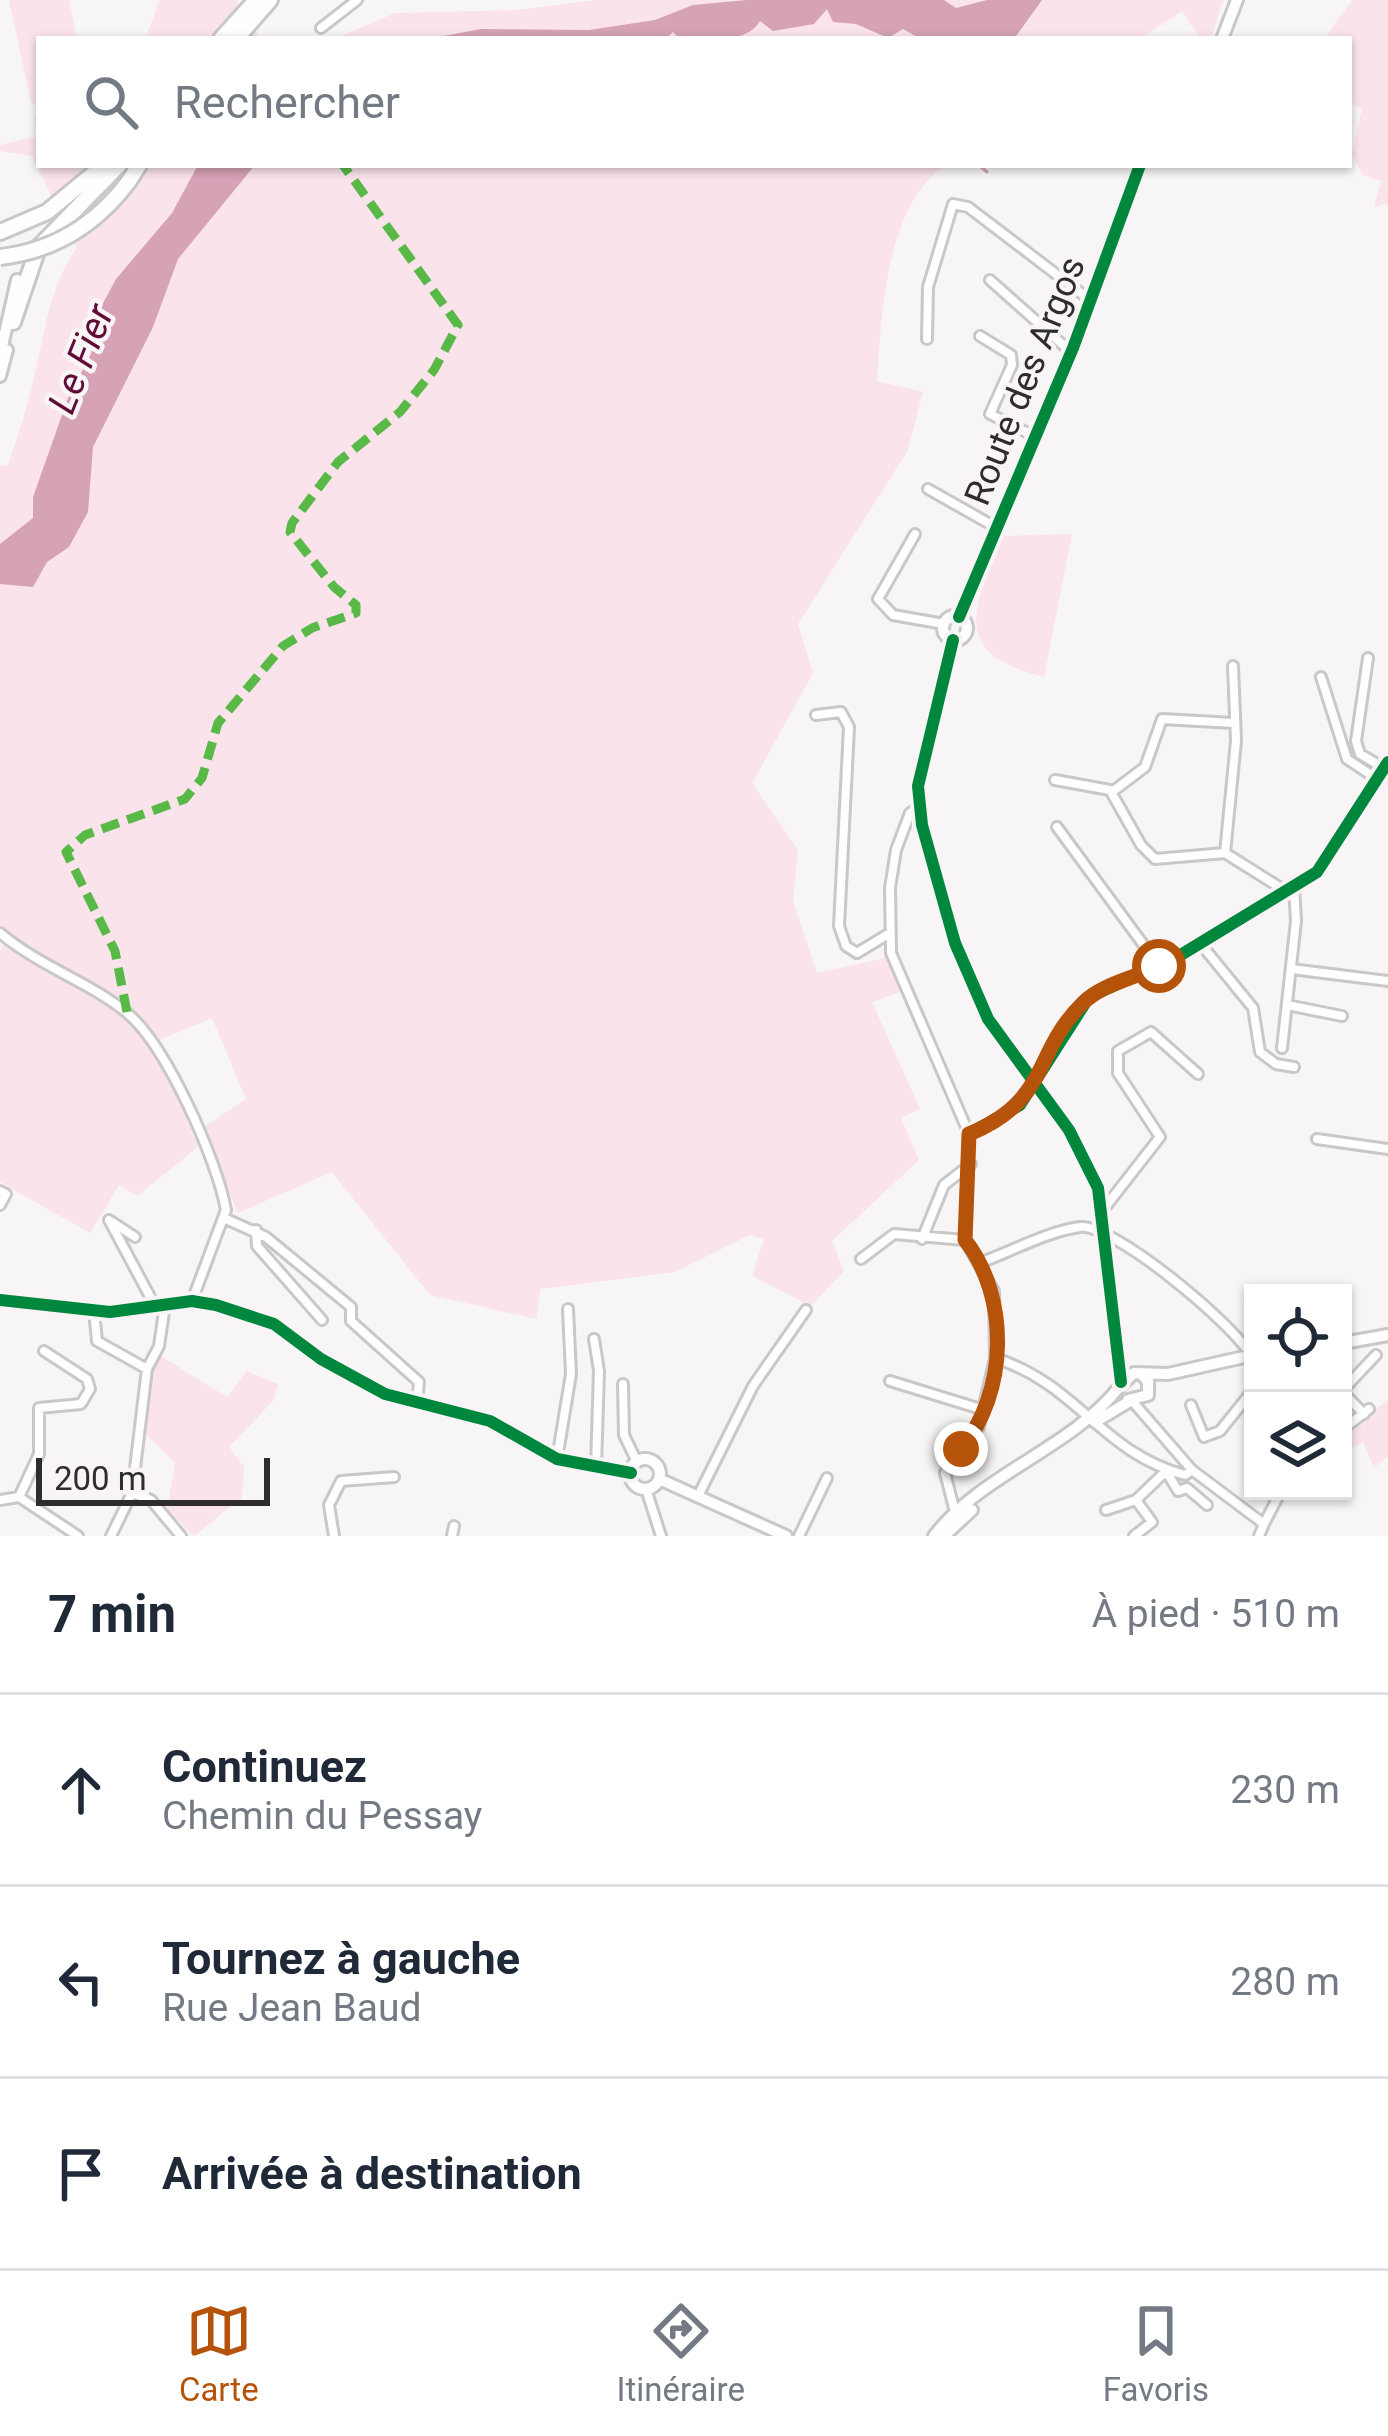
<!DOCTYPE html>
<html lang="fr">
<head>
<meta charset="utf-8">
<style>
	:root { --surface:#fff; --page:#f6f6f7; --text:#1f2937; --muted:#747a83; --line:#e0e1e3; --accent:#b45309 }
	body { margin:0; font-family:Roboto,sans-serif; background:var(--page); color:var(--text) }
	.controls { position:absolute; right:36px; bottom:36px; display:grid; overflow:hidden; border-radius:0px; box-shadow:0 3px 9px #0004 }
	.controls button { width:108px; height:108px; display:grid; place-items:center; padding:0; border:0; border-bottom:3px solid var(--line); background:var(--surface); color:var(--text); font:60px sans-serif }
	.scale { position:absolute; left:36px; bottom:30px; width:234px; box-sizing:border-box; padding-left:12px; border:6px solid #2e2c2d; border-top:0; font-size:33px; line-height:42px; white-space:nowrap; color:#2e2c2d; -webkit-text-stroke:9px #f9f4f6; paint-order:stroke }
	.stop { position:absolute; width:36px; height:36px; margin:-27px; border:9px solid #b45309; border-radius:50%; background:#fff }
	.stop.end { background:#b45309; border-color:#fff; box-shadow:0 3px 12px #0008 }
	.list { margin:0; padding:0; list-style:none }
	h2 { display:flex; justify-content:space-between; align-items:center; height:156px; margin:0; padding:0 48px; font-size:51px }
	h2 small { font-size:39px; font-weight:400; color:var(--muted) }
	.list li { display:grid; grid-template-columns:78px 1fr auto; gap:36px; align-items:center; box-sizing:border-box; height:192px; padding:0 48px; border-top:3px solid var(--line) }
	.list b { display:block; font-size:45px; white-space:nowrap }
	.list p { margin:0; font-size:39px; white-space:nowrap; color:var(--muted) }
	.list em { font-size:39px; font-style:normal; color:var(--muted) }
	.icon { flex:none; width:66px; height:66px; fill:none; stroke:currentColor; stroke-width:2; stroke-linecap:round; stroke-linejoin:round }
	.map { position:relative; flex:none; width:1388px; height:1536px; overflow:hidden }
	.search { position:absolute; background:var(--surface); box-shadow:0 3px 9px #0004; left:36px; right:36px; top:36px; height:132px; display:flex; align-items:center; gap:30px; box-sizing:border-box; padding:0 42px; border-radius:0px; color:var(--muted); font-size:45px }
	.sheet { height:732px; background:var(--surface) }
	nav { display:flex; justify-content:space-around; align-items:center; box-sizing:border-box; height:168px; border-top:3px solid var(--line); background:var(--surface); font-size:33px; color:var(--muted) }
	nav a { display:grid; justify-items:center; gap:6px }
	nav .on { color:var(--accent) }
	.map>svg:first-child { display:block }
	.green { fill:#fbe3eb }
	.water { fill:#d5a2b6 }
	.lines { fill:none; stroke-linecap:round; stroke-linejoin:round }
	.stream { stroke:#d5a2b6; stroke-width:3 }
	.street-casing { stroke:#c9c7c8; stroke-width:14 }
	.secondary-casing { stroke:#c9c7c8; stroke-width:16 }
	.highway-casing { stroke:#c9c7c8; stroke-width:20 }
	.street { stroke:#fefefe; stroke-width:8 }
	.secondary { stroke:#fefefe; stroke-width:10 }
	.highway { stroke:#fefefe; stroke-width:14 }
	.highway-bridge-casing { stroke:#c9c7c8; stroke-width:20; stroke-linecap:butt }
	.highway-bridge { stroke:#fefefe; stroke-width:14 }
	.quiet { stroke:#58b947; stroke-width:9; stroke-dasharray:18 9; stroke-linecap:butt }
	.cycleway-casing { stroke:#f9f4f6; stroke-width:20 }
	.cycleway { stroke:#00873e; stroke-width:12 }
	.route { stroke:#b45309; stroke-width:15 }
	.labels { text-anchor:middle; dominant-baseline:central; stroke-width:9; stroke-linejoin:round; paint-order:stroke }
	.street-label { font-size:36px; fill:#2e2c2d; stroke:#f9f4f6 }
	.water-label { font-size:39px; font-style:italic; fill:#610b38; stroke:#f9f4f6 }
</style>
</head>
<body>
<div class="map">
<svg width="1388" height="1536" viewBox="0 0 1388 1536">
	<rect width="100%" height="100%" fill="#f8f5f6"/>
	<path class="green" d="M9,0H69L77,39H39V109L31,102Z
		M160,0H237L261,39H145Z
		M595,0H1223L1211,39H1201L1182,11L1139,39H334L395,13L517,10Z
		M1352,0H1388V203L1374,207L1381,181L1363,175L1352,155L1362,109L1349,101V39H1324Z
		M39,115V165H946C885,205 882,314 877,381L923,392L908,450L798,624L813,673L752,783L798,850L793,901L817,973L889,957L903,991L872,1002L920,1109L901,1118L919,1160L832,1241L844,1271L811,1306L752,1276L764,1239L750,1235L675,1272L540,1289L537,1319L430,1295L332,1172L238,1213L201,1129L246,1099L212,1018L155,1042L198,1147L137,1196L119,1185L90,1233L0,1182V952L5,941L0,936V466L8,465C17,437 27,410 33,382C45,335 48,288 77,248L32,156L0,151V145L38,136L34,117Z
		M1072,534L1044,677C946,652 975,608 1003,536Z
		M159,1355L227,1397L247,1371L278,1384L274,1400L229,1447L244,1467L242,1497L194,1536L167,1509L175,1463L145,1433L151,1377Z
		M1388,1400V1456L1374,1468L1363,1442L1343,1453V1436Z"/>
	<path class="water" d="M747,0H944L956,8L987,0H1042L1014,39H921L903,29L888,38L856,24L833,22L827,9L814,24L773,31L760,21C747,44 705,39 680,39L673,32L665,39H369L433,38L481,29L589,30L655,20L693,5Z
		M198,165H255L178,259L153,327L93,447L88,512L69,547L47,562L33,587L0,584V544L33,518V497L68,398L91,354L101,307L116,279L172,213Z"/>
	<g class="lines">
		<path class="stream" d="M979,165L987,172"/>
		<defs>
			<path id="street" d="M321,28L357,0
				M990,280L1071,352
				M980,336L1011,355L1012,365L990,414L1036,437
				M927,339L928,287L953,204L968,207L1090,300
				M928,489L997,528
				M915,534L878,599L893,615L944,624
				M1368,658L1356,741L1360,754L1384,768
				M1321,677L1347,759L1377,779
				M816,715L841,712L849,727L839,926L846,946L857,953L890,933
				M1055,780L1110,790L1141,845L1155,859L1225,853L1284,890
				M1112,792L1145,767L1162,719L1234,723
				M919,807L910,813L896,850L890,888L891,953L969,1134L965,1240L994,1291L995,1358L979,1427L945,1473L955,1512
				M1057,827L1159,966
				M1225,853L1236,741L1233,666
				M0,933C41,967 89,982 126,1012C166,1044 217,1160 226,1210L192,1301
				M1200,943L1253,1008L1260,1052L1276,1064L1294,1067
				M1291,969L1388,981
				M1287,1005L1342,1016
				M1282,1048L1296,921L1294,886
				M969,1134L1020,1105L1089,997L1179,956L1317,872L1388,762
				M1317,1139L1388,1149
				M0,1191L6,1194L0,1205
				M1103,1210L1160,1137L1118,1073V1051L1151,1032L1198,1074
				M226,1219L266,1237L351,1307V1321L419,1382L417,1402
				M256,1230L257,1246L322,1320
				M135,1237L109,1220L155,1306
				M922,1239L944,1185L971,1164
				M861,1259L894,1234L965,1240
				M982,1262C1012,1251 1049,1231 1080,1227C1113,1223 1236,1326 1251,1356
				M94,1311L97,1341L147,1369
				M594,1339L599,1371L596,1467
				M995,1358C1079,1385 1100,1452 1185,1475L1192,1470
				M890,1381L984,1410
				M623,1384L624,1435L637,1462
				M1343,1390L1376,1355
				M1343,1392L1364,1414
				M1133,1402L1192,1470L1264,1524L1259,1536
				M1191,1405L1204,1437L1220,1431L1253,1390
				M1343,1429L1369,1409
				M557,1459L571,1374L568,1309
				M1166,1471L1178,1491L1187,1488L1207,1505
				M646,1489L661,1536
				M132,1493L147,1369L159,1346L165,1305
				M698,1496L753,1386L806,1310
				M19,1497L39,1454V1408L81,1404L90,1389L87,1379L44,1351
				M0,1500L19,1497L78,1536
				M1106,1510L1136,1500L1164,1473
				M1264,1524L1281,1491
				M111,1536L132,1493L151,1500L181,1536
				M334,1536L329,1505L341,1481L394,1477
				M452,1536L454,1526
				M799,1536L827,1478
				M1134,1536L1152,1522L1136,1500"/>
			<path id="secondary" d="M1222,39L1237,0
				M0,355L17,280
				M0,376L7,350
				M943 628a12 12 0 1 1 24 0a12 12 0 1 1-24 0Z
				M959,617L1073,348L1140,165
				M953,640L918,786L922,825L955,943L988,1019L1069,1130L1098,1188L1121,1382
				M0,1300L110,1312L192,1301L216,1305L274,1324L321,1359L385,1394L490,1421L557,1459L631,1473
				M1343,1343L1388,1335
				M1121,1385L1134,1373L1168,1374L1253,1355
				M1128,1400L1148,1395V1381L1142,1375
				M1095,1422L1130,1401
				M630 1474a15 15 0 1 1 30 0a15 15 0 1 1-30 0Z
				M659,1479L786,1536
				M934,1536C982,1473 1071,1449 1120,1386
				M944,1536L972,1510"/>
			<path id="highway" d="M221,39L256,0
				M236,39L270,0
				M129,181L139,165
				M0,232L47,212L104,165
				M13,322L38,248L119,165"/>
		</defs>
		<use href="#street" class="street-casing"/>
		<use href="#secondary" class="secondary-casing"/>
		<use href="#highway" class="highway-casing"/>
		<use href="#street" class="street"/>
		<use href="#secondary" class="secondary"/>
		<use href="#highway" class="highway"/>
		<defs>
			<path id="highway-bridge" d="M0,257C54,251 96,225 129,181"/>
		</defs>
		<use href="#highway-bridge" class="highway-bridge-casing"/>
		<use href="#highway-bridge" class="highway-bridge"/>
		<path class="quiet" d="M127,1012L115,951L66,852L85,835L185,799L202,778L218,723L283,646L312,628L356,613V605L334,587L290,532L292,523L338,462L400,412L434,370L458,325L343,165"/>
		<defs>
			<path id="cycleway" d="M959,617L1073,348L1140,165
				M953,640L918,786L922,825L955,943L988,1019L1069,1130L1098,1188L1121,1382
				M969,1134L1020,1105L1089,997L1179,956L1317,872L1388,762
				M0,1300L110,1312L192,1301L216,1305L274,1324L321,1359L385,1394L490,1421L557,1459L631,1473"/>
		</defs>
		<use href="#cycleway" class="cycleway-casing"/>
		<use href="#cycleway" class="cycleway"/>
	</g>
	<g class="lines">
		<path class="route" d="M961,1449C1008,1392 1010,1298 965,1240L969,1134C1051,1100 1032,1053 1083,1003C1102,984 1135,978 1159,966"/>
	</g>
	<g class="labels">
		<g class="street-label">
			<text transform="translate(1025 381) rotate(-68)">Route des Argos</text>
		</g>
		<g class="water-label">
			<text transform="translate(81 359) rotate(-68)">Le Fier</text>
		</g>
	</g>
</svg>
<div class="controls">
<button><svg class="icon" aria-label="locate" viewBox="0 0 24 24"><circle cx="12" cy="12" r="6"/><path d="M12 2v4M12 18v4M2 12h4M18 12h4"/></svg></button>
<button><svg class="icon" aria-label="layers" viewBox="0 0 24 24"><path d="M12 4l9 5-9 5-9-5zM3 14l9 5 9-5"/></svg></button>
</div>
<div class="scale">200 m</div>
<div class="stop" style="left:1159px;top:966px"></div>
<div class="stop end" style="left:961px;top:1449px"></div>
<div class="search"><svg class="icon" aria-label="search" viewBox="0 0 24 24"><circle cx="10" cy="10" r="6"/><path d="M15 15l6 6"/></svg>Rechercher</div>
</div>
<section class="sheet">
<h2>7 min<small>À pied · 510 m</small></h2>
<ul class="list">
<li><svg class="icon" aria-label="ahead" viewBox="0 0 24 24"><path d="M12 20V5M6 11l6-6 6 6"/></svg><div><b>Continuez</b><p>Chemin du Pessay</p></div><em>230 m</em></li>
<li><svg class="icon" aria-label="left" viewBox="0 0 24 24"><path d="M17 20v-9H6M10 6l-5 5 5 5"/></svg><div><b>Tournez à gauche</b><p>Rue Jean Baud</p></div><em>280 m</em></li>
<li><svg class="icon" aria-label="arrive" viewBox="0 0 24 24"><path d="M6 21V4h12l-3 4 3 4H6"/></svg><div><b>Arrivée à destination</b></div></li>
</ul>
</section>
<nav>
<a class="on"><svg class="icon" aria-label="map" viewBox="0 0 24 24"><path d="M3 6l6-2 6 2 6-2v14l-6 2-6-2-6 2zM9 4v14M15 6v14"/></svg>Carte</a>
<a><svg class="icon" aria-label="directions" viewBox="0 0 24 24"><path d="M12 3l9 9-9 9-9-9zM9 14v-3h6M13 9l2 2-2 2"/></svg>Itinéraire</a>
<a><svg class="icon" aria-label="saved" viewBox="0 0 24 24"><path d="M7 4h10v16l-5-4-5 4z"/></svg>Favoris</a>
</nav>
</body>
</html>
